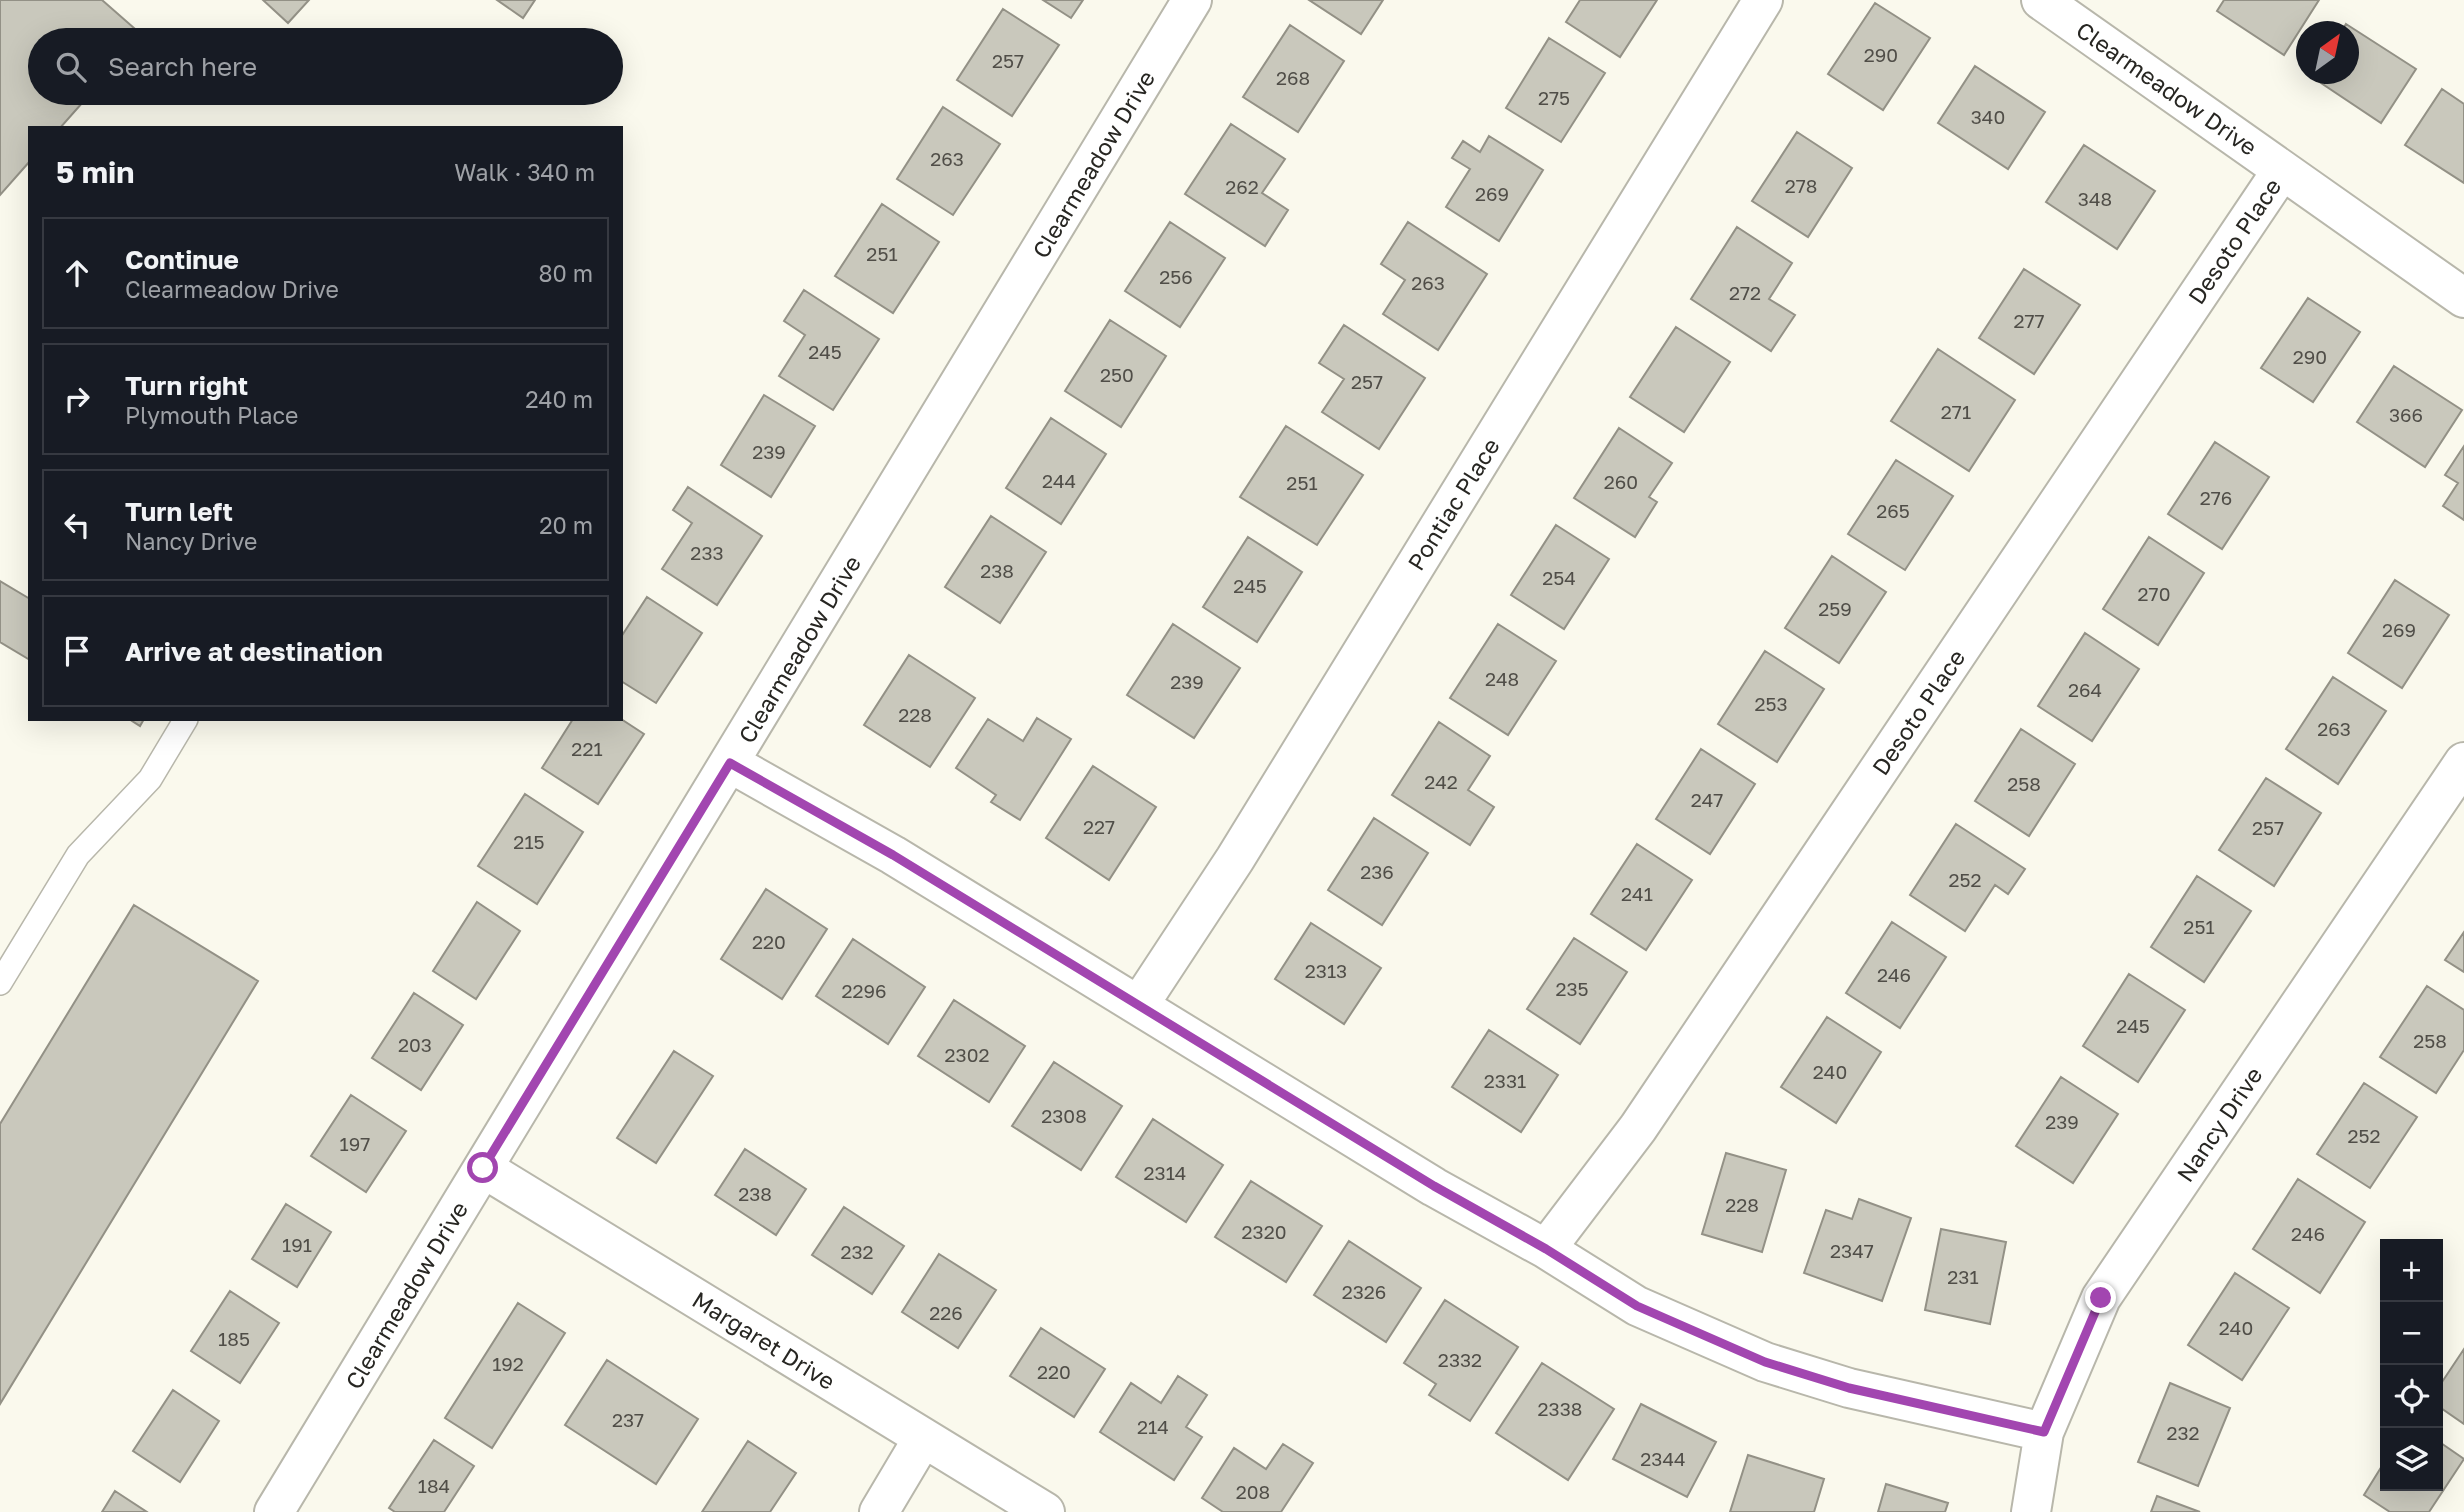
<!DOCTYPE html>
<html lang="en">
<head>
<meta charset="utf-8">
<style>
	:root { --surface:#171b24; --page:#242831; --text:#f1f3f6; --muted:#9ea1a6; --line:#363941 }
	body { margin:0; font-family:"Golos Text",sans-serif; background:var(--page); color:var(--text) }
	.controls { position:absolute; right:21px; bottom:21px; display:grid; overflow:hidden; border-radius:0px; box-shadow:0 7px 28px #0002 }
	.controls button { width:63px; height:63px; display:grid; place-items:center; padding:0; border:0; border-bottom:2px solid var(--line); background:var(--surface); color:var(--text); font:35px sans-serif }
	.compass { position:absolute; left:2296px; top:21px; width:63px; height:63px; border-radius:50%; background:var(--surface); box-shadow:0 7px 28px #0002; rotate:33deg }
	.stop { position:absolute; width:21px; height:21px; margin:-16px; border:5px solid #a246b0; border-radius:50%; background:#fff }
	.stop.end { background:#a246b0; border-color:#fff; box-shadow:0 2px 7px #0008 }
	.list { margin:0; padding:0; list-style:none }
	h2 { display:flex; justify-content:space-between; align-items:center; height:91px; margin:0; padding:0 28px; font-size:30px }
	h2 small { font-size:23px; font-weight:400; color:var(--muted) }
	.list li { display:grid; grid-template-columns:46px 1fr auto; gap:21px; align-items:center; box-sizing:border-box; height:112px; margin:0 14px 14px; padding:0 14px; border:2px solid var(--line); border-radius:0px }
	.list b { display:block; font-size:26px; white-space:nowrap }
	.list p { margin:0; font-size:23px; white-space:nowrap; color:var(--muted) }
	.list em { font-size:23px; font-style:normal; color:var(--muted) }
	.icon { flex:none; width:38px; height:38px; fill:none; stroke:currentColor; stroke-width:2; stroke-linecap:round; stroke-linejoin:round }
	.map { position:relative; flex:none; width:2464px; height:1512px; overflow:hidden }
	.search { position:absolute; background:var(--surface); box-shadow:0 7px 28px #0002; left:28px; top:28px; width:595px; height:77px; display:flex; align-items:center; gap:18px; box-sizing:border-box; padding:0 24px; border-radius:38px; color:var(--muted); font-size:26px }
	.panel { position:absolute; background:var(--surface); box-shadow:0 7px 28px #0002; left:28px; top:126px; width:595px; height:595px; border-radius:0px }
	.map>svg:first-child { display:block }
	.building { fill:#c9c8bc; stroke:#939186; stroke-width:2 }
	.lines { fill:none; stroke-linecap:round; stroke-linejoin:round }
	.service-casing { stroke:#b8b7ab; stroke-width:26 }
	.minor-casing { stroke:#b8b7ab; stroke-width:42 }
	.service { stroke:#fff; stroke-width:23 }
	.minor { stroke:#fff; stroke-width:38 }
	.route { stroke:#a246b0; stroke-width:9 }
	.labels { text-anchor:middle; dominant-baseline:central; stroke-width:7; stroke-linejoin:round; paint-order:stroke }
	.number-label { font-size:19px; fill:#504e48 }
	.street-label { font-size:23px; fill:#272622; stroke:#fff }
</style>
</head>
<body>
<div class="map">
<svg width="2464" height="1512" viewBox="0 0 2464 1512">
	<rect width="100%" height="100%" fill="#faf9ed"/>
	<path class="building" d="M0,0H102L142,35L137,40H40V93H91L60,128H30V161L0,195Z
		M263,0H309L288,23Z
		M497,0H535L523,18Z
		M1043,0H1083L1071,18Z
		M1309,0H1383L1361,34Z
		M1580,0H1657L1620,57L1566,22Z
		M2224,0H2319L2284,55L2217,11Z
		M1875,3L1930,38L1883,110L1828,74Z
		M1003,9L1059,45L1012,116L957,80Z
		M2346,24L2416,69L2381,123L2312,77L2314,74H2348V32H2341Z
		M1290,25L1344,61L1298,132L1243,97Z
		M1549,38L1605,73L1561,142L1506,108Z
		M1975,66L2045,112L2008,169L1938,123Z
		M2442,89L2464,104V183L2405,145Z
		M943,107L1000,144L953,215L897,179Z
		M1231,124L1285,159L1262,193L1288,210L1265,246L1185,194Z
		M1797,132L1852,168L1808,237L1752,201Z
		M1489,136L1543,170L1499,241L1446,207L1470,169L1452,158L1463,141L1480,152Z
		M2084,145L2155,191L2117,249L2046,202Z
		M882,204L939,242L893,313L835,276Z
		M1170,222L1225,258L1180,327L1125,291Z
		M1408,222L1487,274L1438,350L1383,314L1405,280L1381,264Z
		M1737,227L1792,263L1769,299L1795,315L1771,351L1691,299Z
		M2024,269L2080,305L2034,374L1979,338Z
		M804,290L879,339L833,410L779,376L805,335L784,321Z
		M2308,298L2360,332L2313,402L2261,368Z
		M1110,320L1166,356L1121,427L1065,391Z
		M1344,325L1425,378L1379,449L1322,412L1344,379L1319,363Z
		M1676,327L1730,362L1684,432L1630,397Z
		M1938,349L2015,400L1969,471L1891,421Z
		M2394,366L2462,410L2425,467L2357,422Z
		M764,395L815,426L771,497L721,465Z
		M1051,418L1106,454L1061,524L1006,488Z
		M1286,426L1363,475L1317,545L1240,497Z
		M1619,428L1672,463L1649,497L1657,502L1635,537L1574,498Z
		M2215,442L2269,477L2222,549L2168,514Z
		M2464,446V520L2443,506L2458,483L2445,475Z
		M1896,460L1953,496L1905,570L1848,534Z
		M688,487L762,536L717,605L662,569L692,523L673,510Z
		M991,516L1046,552L1000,623L945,587Z
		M1556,525L1609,559L1564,629L1511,595Z
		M1248,537L1302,572L1257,642L1203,607Z
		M2149,537L2204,573L2158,645L2103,609Z
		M1832,556L1886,592L1839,663L1785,628Z
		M2395,580L2449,615L2402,688L2348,653Z
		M0,581L30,599V660L0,642Z
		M647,597L702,633L656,703L621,681V637Z
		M1173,624L1240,668L1194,738L1127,695Z
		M1498,624L1556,661L1508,735L1450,698Z
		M2085,633L2139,669L2092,741L2038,706Z
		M1765,651L1824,689L1777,762L1718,724Z
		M909,655L975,698L930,767L864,725Z
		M2333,677L2386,711L2338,784L2286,749Z
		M1037,718L1071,739L1020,820L991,802L996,795L956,768L988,719L1023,741Z
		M129,719H144L140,726Z
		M573,719H621L644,734L598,804L542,768Z
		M1439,722L1490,756L1468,790L1494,807L1470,845L1392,795Z
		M2021,729L2075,764L2029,836L1975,801Z
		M1701,749L1755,784L1710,854L1656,819Z
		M1093,766L1156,807L1109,880L1046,838Z
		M2266,778L2321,813L2274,886L2219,850Z
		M525,794L583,832L537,904L478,866Z
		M1374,818L1428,853L1382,925L1328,890Z
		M1956,824L2025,869L2008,894L1995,885L1965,931L1910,895Z
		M1637,844L1692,880L1646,950L1591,914Z
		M2197,876L2251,911L2204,982L2151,947Z
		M766,889L827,929L782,999L721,959Z
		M477,902L520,931L476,999L433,971Z
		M134,905L258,981L0,1404V1124Z
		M1892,922L1946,957L1900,1028L1846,993Z
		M1311,923L1381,968L1344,1024L1275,979Z
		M2464,932V972L2445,960Z
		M1574,938L1627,972L1580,1044L1527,1009Z
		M853,939L925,987L888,1044L816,996Z
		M2129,974L2185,1010L2138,1082L2083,1046Z
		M2427,986L2464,1010V1050L2436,1093L2380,1057Z
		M414,993L463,1025L421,1090L372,1058Z
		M954,1000L1025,1046L989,1102L918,1056Z
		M1827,1017L1881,1052L1836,1123L1781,1087Z
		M1489,1030L1558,1075L1521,1132L1452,1087Z
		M674,1051L713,1076L656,1163L617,1138Z
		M1054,1062L1122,1106L1081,1170L1012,1126Z
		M2061,1077L2118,1114L2073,1183L2016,1146Z
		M2364,1083L2417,1117L2370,1188L2317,1154Z
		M351,1095L406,1131L366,1192L311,1156Z
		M1153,1119L1223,1165L1186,1222L1116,1177Z
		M745,1149L806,1189L776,1235L715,1195Z
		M1726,1153L1786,1170L1762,1252L1702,1234Z
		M2298,1179L2365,1222L2320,1293L2253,1249Z
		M1251,1181L1322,1226L1286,1282L1215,1237Z
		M1859,1199L1911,1218L1882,1301L1804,1273L1826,1210L1852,1219Z
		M286,1204L331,1232L297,1287L252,1259Z
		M844,1207L904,1246L872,1294L812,1255Z
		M1941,1229L2006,1242L1990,1324L1925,1310Z
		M1349,1241L1421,1288L1386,1342L1314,1295Z
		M939,1254L996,1290L958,1348L902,1312Z
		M2235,1273L2289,1308L2242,1380L2188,1345Z
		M230,1291L279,1323L240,1383L191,1351Z
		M1445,1300L1518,1347L1470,1421L1429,1395L1436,1384L1404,1363Z
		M518,1303L565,1333L492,1448L445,1418Z
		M1041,1328L1105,1369L1074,1417L1010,1376Z
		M2464,1349V1424L2438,1406V1388Z
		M607,1360L698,1419L656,1484L565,1425Z
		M1542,1363L1614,1409L1568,1480L1496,1433Z
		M1178,1376L1207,1395L1186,1427L1202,1437L1174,1480L1100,1432L1131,1383L1161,1403Z
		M2170,1383L2230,1408L2198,1486L2138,1462Z
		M173,1390L219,1421L180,1482L133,1451Z
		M1641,1404L1716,1442L1687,1497L1613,1459Z
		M434,1440L474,1466L444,1512H395L389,1508Z
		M748,1441L796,1473L770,1512H702Z
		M2438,1441L2464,1459L2429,1512H2390L2364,1495L2385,1461V1486H2438Z
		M1283,1444L1313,1463L1281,1512H1223L1202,1498L1234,1448L1266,1469Z
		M1748,1455L1824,1479L1814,1512H1730Z
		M1886,1484L1948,1503L1945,1512H1878Z
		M115,1491L147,1512H102Z
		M2157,1496L2200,1512H2151Z"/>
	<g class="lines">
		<defs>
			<path id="service" d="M0,983L78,855L150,779L186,719"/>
			<path id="minor" d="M2041,0L2464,298
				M730,763L893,855L1434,1187L1546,1249L1637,1306L1765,1362L1849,1388L2044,1432
				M1139,1005L1235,859L1763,0
				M483,1168L1045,1512
				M1546,1249L1638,1128L2282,170
				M274,1512L1192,0
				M879,1512L923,1438
				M2031,1512L2044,1432L2101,1298L2464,762"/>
		</defs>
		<use href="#service" class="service-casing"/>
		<use href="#minor" class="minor-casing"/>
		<use href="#service" class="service"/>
		<use href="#minor" class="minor"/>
	</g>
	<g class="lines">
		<path class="route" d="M483,1168L730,763L893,855L1434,1186L1546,1249L1637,1306L1765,1362L1849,1388L2044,1432L2101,1298"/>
	</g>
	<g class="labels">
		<g class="number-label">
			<text x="1881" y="54">290</text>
			<text x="1008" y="60">257</text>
			<text x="1293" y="77">268</text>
			<text x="1554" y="97">275</text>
			<text x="1988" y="116">340</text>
			<text x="947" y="158">263</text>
			<text x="1801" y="185">278</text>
			<text x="1242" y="186">262</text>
			<text x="1492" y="193">269</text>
			<text x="2095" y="198">348</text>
			<text x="882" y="253">251</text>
			<text x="1176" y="276">256</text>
			<text x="1428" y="282">263</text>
			<text x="1745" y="292">272</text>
			<text x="2029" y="320">277</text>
			<text x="825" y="351">245</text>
			<text x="2310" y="356">290</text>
			<text x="1117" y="374">250</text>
			<text x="1367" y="381">257</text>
			<text x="1956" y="411">271</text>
			<text x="2406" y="414">366</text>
			<text x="769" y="451">239</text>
			<text x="1059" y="480">244</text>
			<text x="1621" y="481">260</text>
			<text x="1302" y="482">251</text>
			<text x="2216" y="497">276</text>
			<text x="1893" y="510">265</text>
			<text x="707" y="552">233</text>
			<text x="997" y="570">238</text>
			<text x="1559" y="577">254</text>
			<text x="1250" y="585">245</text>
			<text x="2154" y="593">270</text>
			<text x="1835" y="608">259</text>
			<text x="2399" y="629">269</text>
			<text x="1502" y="678">248</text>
			<text x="1187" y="681">239</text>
			<text x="2085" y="689">264</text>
			<text x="1771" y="703">253</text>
			<text x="915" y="714">228</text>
			<text x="2334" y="728">263</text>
			<text x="587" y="748">221</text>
			<text x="1441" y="781">242</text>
			<text x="2024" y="783">258</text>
			<text x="1707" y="799">247</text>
			<text x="1099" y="826">227</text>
			<text x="2268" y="827">257</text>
			<text x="529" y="841">215</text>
			<text x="1377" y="871">236</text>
			<text x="1965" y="879">252</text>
			<text x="1637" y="893">241</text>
			<text x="2199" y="926">251</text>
			<text x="769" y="941">220</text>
			<text x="1326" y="970">2313</text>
			<text x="1894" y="974">246</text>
			<text x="1572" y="988">235</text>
			<text x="864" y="990">2296</text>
			<text x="2133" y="1025">245</text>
			<text x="2430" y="1040">258</text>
			<text x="415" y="1044">203</text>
			<text x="967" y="1054">2302</text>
			<text x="1830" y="1071">240</text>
			<text x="1505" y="1080">2331</text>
			<text x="1064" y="1115">2308</text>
			<text x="2062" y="1121">239</text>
			<text x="2364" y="1135">252</text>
			<text x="355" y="1143">197</text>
			<text x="1165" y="1172">2314</text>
			<text x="755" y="1193">238</text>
			<text x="1742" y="1204">228</text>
			<text x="1264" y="1231">2320</text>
			<text x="2308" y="1233">246</text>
			<text x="297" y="1244">191</text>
			<text x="1852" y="1250">2347</text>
			<text x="857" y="1251">232</text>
			<text x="1963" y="1276">231</text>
			<text x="1364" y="1291">2326</text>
			<text x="946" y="1312">226</text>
			<text x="2236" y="1327">240</text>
			<text x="234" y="1338">185</text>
			<text x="1460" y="1359">2332</text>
			<text x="508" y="1363">192</text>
			<text x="1054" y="1371">220</text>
			<text x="1560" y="1408">2338</text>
			<text x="628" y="1419">237</text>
			<text x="1153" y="1426">214</text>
			<text x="2183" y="1432">232</text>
			<text x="1663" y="1458">2344</text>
			<text x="434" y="1485">184</text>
			<text x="1253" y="1491">208</text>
		</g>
		<g class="street-label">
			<text transform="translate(2167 88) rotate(35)">Clearmeadow Drive</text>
			<text transform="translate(1093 164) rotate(-59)">Clearmeadow Drive</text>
			<text transform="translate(2234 241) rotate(-56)">Desoto Place</text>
			<text transform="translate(1453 504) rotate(-58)">Pontiac Place</text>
			<text transform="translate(799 649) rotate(-59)">Clearmeadow Drive</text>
			<text transform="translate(1918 712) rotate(-56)">Desoto Place</text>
			<text transform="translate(2219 1124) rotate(-56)">Nancy Drive</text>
			<text transform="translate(406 1295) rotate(-59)">Clearmeadow Drive</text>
			<text transform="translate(764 1340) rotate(32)">Margaret Drive</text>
		</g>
	</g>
</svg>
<div class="controls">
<button>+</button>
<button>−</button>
<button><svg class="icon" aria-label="locate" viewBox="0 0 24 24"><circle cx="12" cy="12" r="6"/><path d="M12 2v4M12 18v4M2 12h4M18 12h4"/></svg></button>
<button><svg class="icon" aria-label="layers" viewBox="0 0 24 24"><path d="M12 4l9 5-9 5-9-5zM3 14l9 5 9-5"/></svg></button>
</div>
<svg class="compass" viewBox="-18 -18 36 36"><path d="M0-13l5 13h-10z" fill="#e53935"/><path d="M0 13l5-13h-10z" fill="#9ea1a6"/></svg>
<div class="stop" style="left:483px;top:1168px"></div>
<div class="stop end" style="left:2101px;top:1298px"></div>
<div class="search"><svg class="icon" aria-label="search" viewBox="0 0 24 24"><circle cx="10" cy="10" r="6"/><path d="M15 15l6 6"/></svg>Search here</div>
<section class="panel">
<h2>5 min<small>Walk · 340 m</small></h2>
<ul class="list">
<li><svg class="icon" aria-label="ahead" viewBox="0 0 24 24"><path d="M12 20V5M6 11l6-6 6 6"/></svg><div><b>Continue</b><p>Clearmeadow Drive</p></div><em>80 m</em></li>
<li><svg class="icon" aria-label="right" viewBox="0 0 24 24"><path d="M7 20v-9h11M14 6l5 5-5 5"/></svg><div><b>Turn right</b><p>Plymouth Place</p></div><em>240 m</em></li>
<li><svg class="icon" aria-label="left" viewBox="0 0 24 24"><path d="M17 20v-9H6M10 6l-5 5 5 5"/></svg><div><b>Turn left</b><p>Nancy Drive</p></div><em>20 m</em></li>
<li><svg class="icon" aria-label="arrive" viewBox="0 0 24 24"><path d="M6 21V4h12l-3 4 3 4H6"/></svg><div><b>Arrive at destination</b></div></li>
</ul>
</section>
</div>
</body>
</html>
